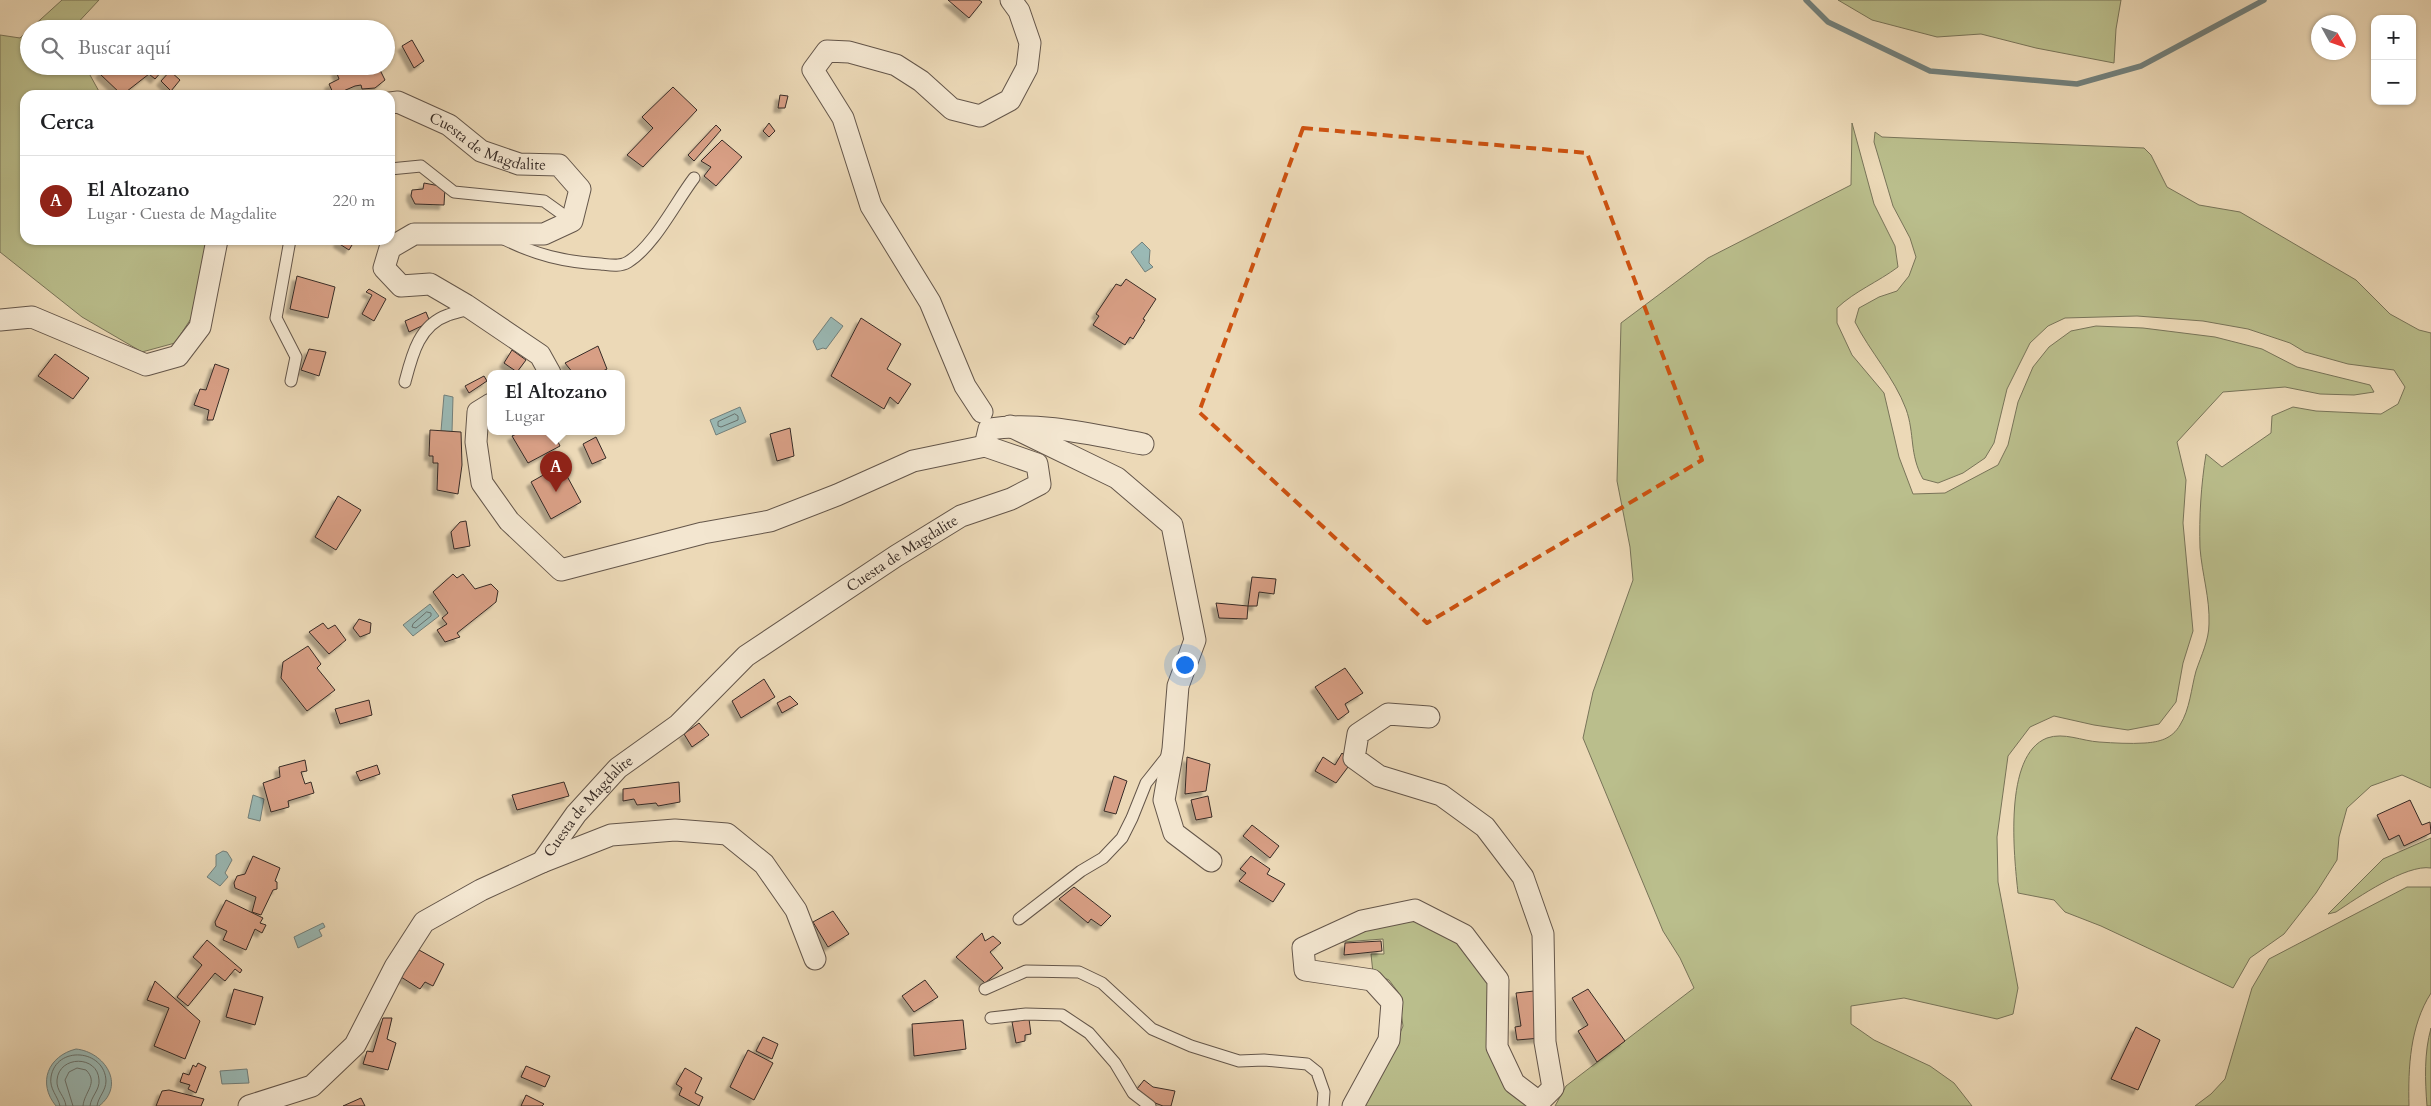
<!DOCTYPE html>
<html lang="es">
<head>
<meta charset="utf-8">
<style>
	:root { --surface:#fff; --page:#f6f6f6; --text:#202124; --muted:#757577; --line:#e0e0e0; --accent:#8f2418 }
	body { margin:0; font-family:Cardo,serif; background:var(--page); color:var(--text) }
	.controls { position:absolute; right:15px; top:15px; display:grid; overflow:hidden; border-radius:10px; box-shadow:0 1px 4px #0004 }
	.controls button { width:45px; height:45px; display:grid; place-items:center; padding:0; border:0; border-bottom:1px solid var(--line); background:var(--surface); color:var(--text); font:25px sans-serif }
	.compass { position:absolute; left:2311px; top:15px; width:45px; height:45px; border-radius:50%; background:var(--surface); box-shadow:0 1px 4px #0004; rotate:130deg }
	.you { position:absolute; left:1184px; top:664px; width:18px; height:18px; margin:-12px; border:4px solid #fff; border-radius:50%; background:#1a73e8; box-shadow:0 0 0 8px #1a73e833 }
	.badge { display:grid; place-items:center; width:32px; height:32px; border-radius:50%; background:var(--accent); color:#fff; font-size:16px; font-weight:700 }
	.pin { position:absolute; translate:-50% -41px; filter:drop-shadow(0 1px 2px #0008) }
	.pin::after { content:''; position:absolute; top:26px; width:18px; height:15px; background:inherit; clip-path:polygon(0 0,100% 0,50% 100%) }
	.popup { position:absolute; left:487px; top:370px; width:138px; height:65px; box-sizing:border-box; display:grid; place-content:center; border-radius:10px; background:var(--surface); filter:drop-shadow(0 1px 4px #0005); font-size:16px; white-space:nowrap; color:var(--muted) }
	.popup b { font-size:19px; color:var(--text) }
	.popup::after { content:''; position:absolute; left:50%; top:100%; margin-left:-10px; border:10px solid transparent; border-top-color:var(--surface) }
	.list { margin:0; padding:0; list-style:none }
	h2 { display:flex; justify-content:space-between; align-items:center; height:65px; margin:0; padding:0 20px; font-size:21px }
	h2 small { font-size:16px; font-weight:400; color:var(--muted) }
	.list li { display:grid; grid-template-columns:32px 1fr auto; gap:15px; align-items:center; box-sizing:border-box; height:90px; padding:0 20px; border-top:1px solid var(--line) }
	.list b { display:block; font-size:19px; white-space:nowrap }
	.list p { margin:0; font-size:16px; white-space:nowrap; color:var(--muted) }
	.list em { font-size:16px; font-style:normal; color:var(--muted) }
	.icon { flex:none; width:28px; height:28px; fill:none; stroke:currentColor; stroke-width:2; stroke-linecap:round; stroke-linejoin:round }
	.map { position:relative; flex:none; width:2431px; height:1106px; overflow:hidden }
	.search { position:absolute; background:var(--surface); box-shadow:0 1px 4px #0004; left:20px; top:20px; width:375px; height:55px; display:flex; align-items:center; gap:12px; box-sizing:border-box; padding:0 18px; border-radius:28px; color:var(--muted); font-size:19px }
	.panel { position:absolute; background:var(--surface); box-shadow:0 1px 4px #0004; left:20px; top:90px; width:375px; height:155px; border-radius:15px }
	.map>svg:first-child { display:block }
	.green { fill:#babe8c; stroke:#787459 }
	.water { fill:#9ab9b5; stroke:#72807c }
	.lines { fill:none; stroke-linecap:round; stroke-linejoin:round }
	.shore { stroke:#68726e; stroke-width:1 }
	.stream { stroke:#72807c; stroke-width:5.5 }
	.building { fill:#d89f85; stroke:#372b26; filter:url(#shadow) }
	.service-casing { stroke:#64564a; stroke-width:13 }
	.minor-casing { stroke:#64564a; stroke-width:23 }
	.service { stroke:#f3e6d0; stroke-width:11 }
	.minor { stroke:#f3e6d0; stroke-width:21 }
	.marked { fill:none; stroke:#cd5210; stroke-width:4; stroke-dasharray:10 6; stroke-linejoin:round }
	.labels { text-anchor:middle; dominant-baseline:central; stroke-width:5; stroke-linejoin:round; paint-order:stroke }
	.street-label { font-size:15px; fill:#372b26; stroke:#f3e6d0 }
</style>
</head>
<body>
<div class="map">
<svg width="2431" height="1106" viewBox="0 0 2431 1106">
	<defs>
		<filter id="shadow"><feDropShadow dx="-4.5" dy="4.5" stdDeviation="1" flood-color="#0004"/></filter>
	</defs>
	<rect width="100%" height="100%" fill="#ecd9b7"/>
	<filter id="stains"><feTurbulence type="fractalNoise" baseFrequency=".004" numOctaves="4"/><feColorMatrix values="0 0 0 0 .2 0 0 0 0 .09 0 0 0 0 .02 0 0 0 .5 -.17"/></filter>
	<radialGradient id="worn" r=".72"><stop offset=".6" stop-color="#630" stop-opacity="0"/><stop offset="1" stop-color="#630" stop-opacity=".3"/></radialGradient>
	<path class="green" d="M62,0H99L72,29H30Z
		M1838,0H2121L2116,29L2114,63L2036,48L1981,34L1937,37L1872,20Z
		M29,30V66H85L101,95H25V240H207L192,317L175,343L142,352L82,317L0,252V35L20,38Z
		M1852,123L1874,204L1895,246L1898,267C1878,282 1855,291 1837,308V323L1852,355L1884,393L1899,457L1913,494L1945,493L1998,465L2008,445L2018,402L2033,367L2049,347L2071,331L2096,326L2143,328L2215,337L2262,349L2297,367L2370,385L2374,392L2354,395L2320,394L2285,387L2223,392L2177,442L2186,480L2183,523L2193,631L2183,663L2176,702L2159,724L2128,730L2094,725L2054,716L2030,727L2008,756L1997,837L1998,882L2018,988L2013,1014L1997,1019L1904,998L1851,1006V1024L1874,1040L1930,1066L1954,1083L1972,1106H1555L1566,1086L1694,988L1680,958L1663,931L1583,738L1593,692L1633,580L1630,547L1617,481L1621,323L1708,258L1851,185Z
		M1875,132L1882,137L2144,148L2151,155L2167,187L2199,205L2240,212L2356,280L2390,314L2419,330L2431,333V788L2402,775L2371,786L2347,808L2339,837L2337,860L2316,893L2284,934L2250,958L2233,988L2101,926L2065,912L2054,900L2018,893C2014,856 2003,755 2047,738C2064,732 2082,741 2099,742C2114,743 2130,744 2145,743C2159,742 2172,739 2180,725C2190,709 2191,689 2196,671C2201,656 2209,640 2209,624C2210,598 2202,574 2200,548C2199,517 2201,485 2206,454L2222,467L2271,433L2272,416L2293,407L2316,411L2381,414L2398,404L2405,387L2394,370L2348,364L2305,352L2290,343L2248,329L2203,321L2137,316L2065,318L2048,326L2030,343L2007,389L1994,443L1985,458L1963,473L1938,483L1923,479C1909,454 1915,434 1906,409C1894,377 1870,352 1855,322L1859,308L1879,297L1897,291L1909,276L1916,257L1910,238L1893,206L1874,142Z
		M2431,838V868C2406,864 2357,898 2336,912L2328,914L2383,859Z
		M2407,887H2431V993C2410,1026 2408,1067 2409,1106H2195L2211,1094L2225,1079L2252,988L2269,959Z
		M1418,918L1460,941L1492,982L1489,1047L1528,1106H1361L1385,1068L1403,1026L1398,992L1389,980L1373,973L1371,954H1384L1383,939L1317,944L1354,930Z
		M2431,1028V1106H2427C2425,1080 2424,1053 2431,1028Z"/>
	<path class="water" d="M1142,242L1150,250L1149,263L1153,267L1145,272L1131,252Z
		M831,317L843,326L826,349L823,348L817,350L813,341Z
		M444,395L453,397L452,432L441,431Z
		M740,407L746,422L716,435L710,420Z
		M430,604L439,616L413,636L403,625Z
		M253,795L264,799L260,821L248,818Z
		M223,851L227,852L232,860L225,873L228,877L220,886L207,877L216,866V855Z
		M323,923L325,927L319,930L322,936L298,948L294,937Z
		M76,1049C105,1052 126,1085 99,1106H56C37,1083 48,1056 76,1049Z
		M247,1069L249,1083L222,1084L220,1071Z"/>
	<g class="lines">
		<path class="shore" d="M735,414L738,416V420L721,427L718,426V422Z
			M427,612L431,613V616L416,628L412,627L413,624Z
			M60,1106C58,1096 49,1089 51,1077C56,1045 105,1049 106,1081C106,1091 98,1097 97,1106
			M66,1106C65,1096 56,1091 57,1080C59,1055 98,1055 99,1080C100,1090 91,1096 90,1106
			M73,1106L65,1080L69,1072L77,1068L86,1070C99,1083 84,1092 83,1106"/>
		<path class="stream" d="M1806,0L1828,22L1930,71L2077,84L2141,66L2264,0"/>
	</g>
	<path class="building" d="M948,0H979L982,2L969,18Z
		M412,40L424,61L414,68L402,46Z
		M106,66H159L162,71L155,79L149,74L122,95L100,74Z
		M353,66H378L385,80L375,88L362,89L361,85L355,86L334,95L329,84L339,79L336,71L345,67L348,70L354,68Z
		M170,71L180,80L171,91L161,81Z
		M673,87L697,110L643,167L627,155L653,128L642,117Z
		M780,95L788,96L785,108H778Z
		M769,123L775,131L769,137L763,131Z
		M716,125L721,130L694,161L688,155Z
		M722,140L742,157L716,186L704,176L711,167L701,161Z
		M424,183L445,187L444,205L415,204L411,196L412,190L423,189Z
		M339,240H355L349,250L338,243Z
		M297,276L335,287L328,318L290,309Z
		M1126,279L1156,299L1143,319L1145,320L1133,339L1130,337L1125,345L1093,325L1099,316L1096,314L1116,284L1121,286Z
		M369,289L386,299L374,321L362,314L372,295L366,292Z
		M426,312L430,322L409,332L405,321Z
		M861,318L901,344L887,369L911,384L898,404L890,397L884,409L831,376Z
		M598,346L607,369L599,373H573L565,363Z
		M309,349L326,352L319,376L301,370Z
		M512,350L526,360L517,372L504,363Z
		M55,354L89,378L73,399L38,376Z
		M215,364L229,369L213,420H207L209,410L194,405L200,389L206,390Z
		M484,376L487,381L469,393L465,386Z
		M790,428L794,456L777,461L770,434Z
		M430,430L461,432L462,465L458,494L437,490L438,463H433V456H429Z
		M523,431H553L560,446L528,463L512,436Z
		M596,437L606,458L592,464L583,444Z
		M561,465L581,502L551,519L531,482Z
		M338,496L361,510L336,550L315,537Z
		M466,521L470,546L454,549L451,532L460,522Z
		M453,574L457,578L463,574L475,589L491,584L498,591L496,602L457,633L460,637L445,642L437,630L447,624L442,618L448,613L433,592Z
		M1252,577L1276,579L1274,594L1259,592L1257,606H1248Z
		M1216,603L1248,606L1247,619L1219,618Z
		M359,619L371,623L370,633L360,637L353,628Z
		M323,623L328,629L335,625L346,640L329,654L309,632Z
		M308,646L321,664L317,668L335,690L307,711L281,678L283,662Z
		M1345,668L1363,693L1345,704L1349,712L1338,720L1315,687Z
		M764,679L775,697L741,718L732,701Z
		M790,696L798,704L782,713L777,703Z
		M369,700L372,715L340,724L335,709Z
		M699,723L709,735L692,747L684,734Z
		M1342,753L1351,763L1336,783L1315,771L1323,757L1335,765Z
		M1187,757L1210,764L1206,791L1185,794Z
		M305,760L307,771L301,772L305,784L311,782L314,793L288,801L289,807L271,812L263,783L280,777L279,767Z
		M377,765L380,774L360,781L356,772Z
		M1114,776L1127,781L1116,814L1104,811Z
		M564,782L569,796L517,810L512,795Z
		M679,782L680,802L658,806L656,803L637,805L634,799L623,801V789Z
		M1208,796L1212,817L1196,820L1191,800Z
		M2410,800L2422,825L2430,822L2431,833L2404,846L2399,835L2389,840L2377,815Z
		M1252,825L1279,846L1270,858L1243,836Z
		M253,856L280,868L275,881L277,882V889L273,890L261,915L252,912L256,897L235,888L234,883L237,876L245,874Z
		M1251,856L1270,869L1267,874L1285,884L1273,902L1239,881L1246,873L1240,869Z
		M1074,887L1111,916L1101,926L1091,919L1088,923L1059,899Z
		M226,900L263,918L260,923L266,925L262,933L255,929L246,950L223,940L227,931L216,926L215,922Z
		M833,911L849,934L828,947L813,922Z
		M982,933L985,941L993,936L1001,943L990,952L1003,968L985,983L956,957Z
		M207,940L242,970L240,973L235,969L225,981L215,973L188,1006L177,997L202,965L193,957Z
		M1381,941L1382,951L1344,955L1345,943Z
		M419,950L444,964L433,986L425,982L420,989L401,977Z
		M925,980L938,997L914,1012L902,996Z
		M155,981L200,1021L185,1059L154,1046L169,1008L147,1000Z
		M234,989L263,997L255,1025L226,1017Z
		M1588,989L1625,1041L1597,1062L1578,1031L1588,1025L1572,998Z
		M1534,991L1541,1038L1517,1040L1515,1027L1521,1026L1516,993Z
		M383,1018H392L387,1039L396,1043L388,1070L363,1064L367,1051L373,1052Z
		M1029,1019L1031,1034L1025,1035V1041L1016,1043L1012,1022Z
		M963,1020L966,1049L914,1056L912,1024Z
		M2136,1027L2160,1040L2138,1090L2111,1079Z
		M763,1037L778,1044L772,1059L756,1051Z
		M748,1050L773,1063L754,1100L730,1087Z
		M198,1063L206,1067L196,1093L188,1089L190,1085L180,1082L183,1073L189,1075L193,1065L196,1067Z
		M526,1066L550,1076L545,1087L521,1077Z
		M685,1068L702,1078L695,1093L703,1097L699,1106L679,1095L682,1088L676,1084Z
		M1144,1080L1153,1087L1175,1091L1171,1106H1163L1150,1101L1137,1089Z
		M169,1090L204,1099L201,1106H156L162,1091Z
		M526,1095L544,1104L542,1106H521Z
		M361,1098L365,1106H343Z"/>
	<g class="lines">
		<defs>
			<path id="service" d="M390,169L421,166L454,192L544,201L572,221
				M502,238C535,255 565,262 601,264C610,265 620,267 628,262C654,246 675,203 694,178
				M290,240L276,318L296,357L291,381
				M405,382C412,355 419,325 448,315C456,312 464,311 471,308
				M1019,919L1081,871L1103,858L1122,838L1132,818L1146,783L1169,754
				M985,989L1026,971L1079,972L1102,983L1152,1029L1191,1046L1239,1061L1264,1060L1307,1064L1317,1072L1324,1092L1323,1106
				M991,1018L1026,1014L1062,1015L1089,1033L1115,1063L1133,1093L1150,1106"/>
			<g id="minor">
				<path id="s1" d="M390,103L398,102L449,125L481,151L519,164L559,165L580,189L572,221L544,234H414L390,248L384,268L401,286L430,284L466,305L540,355L550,373"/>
				<path d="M0,320L32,317L146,365L178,356L200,327L217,240"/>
				<path d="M982,412L965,386L930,302L871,206L843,118L813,70L827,51L849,52L896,65L921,81L952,109L980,116L1010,100L1027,68L1030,43L1019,11L1011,0"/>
				<path d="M1010,426L1117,478L1172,525L1195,640L1178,686L1173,749L1164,800L1174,833L1211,861"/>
				<path d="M985,446L989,429C1039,421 1094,435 1143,444"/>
				<path d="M542,862L611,835L675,830L727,834L764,864L796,910L815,959"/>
				<path id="s2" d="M249,1106L312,1086L355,1045L395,967L424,922L481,890L542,862L576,814L618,768L678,725L746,656L896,556L961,516L1011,499L1040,484L1037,464L985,446L913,461L837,495L770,521L703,533L561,570L509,521L482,483L476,442L478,412L491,404"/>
				<path d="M1353,1106L1389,1040L1392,1002L1372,980L1305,970L1303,948L1362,921L1415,910L1464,935L1498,980L1497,1047L1514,1083L1539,1102L1553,1088L1545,1042L1543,934L1523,877L1485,827L1441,795L1379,776L1354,758L1358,734L1388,714L1429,717"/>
			</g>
		</defs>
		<use href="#service" class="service-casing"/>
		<use href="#minor" class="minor-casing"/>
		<use href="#service" class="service"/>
		<use href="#minor" class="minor"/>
	</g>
	<path class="marked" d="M1303,128L1587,153L1702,460L1427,623L1199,412Z"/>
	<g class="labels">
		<g class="street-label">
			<text stroke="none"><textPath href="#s1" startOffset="108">Cuesta de Magdalite</textPath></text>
			<text stroke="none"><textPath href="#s2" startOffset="878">Cuesta de Magdalite</textPath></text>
			<text stroke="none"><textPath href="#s2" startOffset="472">Cuesta de Magdalite</textPath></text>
		</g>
	</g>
	<rect width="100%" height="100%" filter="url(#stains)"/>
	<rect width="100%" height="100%" fill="url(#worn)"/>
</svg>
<div class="controls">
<button>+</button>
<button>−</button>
</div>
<svg class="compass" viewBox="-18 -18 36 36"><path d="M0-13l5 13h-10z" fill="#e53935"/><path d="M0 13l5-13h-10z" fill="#757577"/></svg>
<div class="you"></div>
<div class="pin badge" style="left:556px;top:492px">A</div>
<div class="popup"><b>El Altozano</b>Lugar</div>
<div class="search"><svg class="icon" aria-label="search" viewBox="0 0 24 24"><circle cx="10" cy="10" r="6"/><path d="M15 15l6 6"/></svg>Buscar aquí</div>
<section class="panel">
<h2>Cerca<small></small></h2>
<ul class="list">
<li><span class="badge">A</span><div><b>El Altozano</b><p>Lugar · Cuesta de Magdalite</p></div><em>220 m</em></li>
</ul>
</section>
</div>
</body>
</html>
